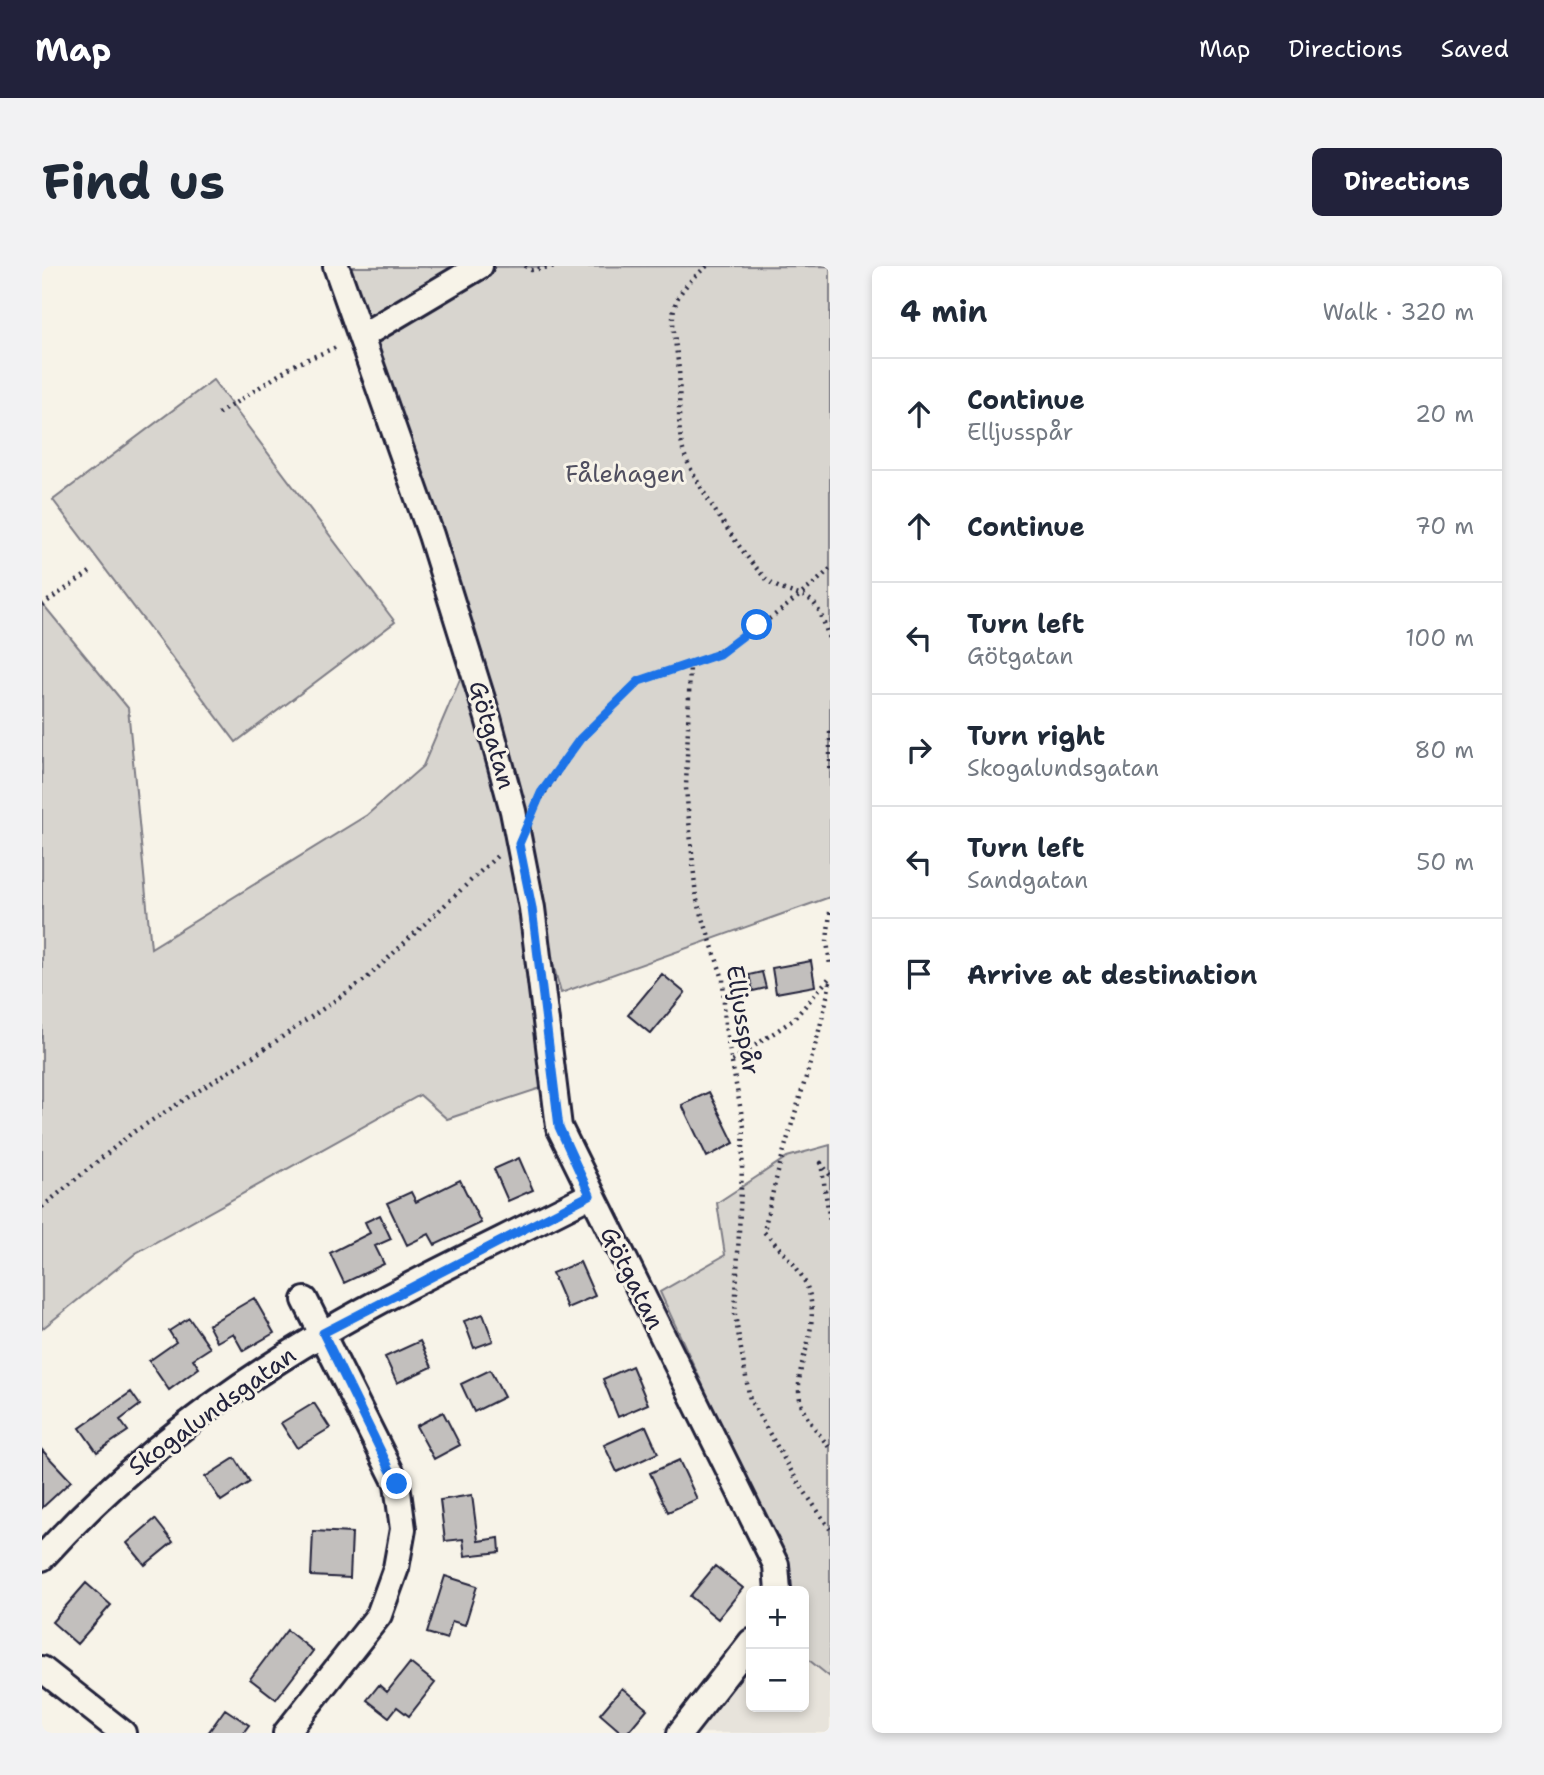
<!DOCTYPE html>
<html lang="en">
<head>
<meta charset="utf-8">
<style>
	:root { --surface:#fff; --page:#f2f2f3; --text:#1f2937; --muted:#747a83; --line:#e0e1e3; --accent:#22223b }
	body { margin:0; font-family:"Shantell Sans",sans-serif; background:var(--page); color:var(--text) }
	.controls { position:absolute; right:21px; bottom:21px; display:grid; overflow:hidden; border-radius:10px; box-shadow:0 4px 10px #0003 }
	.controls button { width:63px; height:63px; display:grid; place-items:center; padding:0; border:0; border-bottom:2px solid var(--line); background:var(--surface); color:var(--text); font:35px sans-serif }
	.stop { position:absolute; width:21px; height:21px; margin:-16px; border:5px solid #1a73e8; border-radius:50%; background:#fff }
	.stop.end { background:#1a73e8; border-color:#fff; box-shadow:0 2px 7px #0008 }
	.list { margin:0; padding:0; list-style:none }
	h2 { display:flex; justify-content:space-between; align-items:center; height:91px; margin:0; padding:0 28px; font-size:30px }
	h2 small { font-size:23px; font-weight:400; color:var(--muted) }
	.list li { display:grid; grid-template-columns:46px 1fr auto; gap:21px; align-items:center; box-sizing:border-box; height:112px; padding:0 28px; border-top:2px solid var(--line) }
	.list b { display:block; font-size:26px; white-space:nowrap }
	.list p { margin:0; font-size:23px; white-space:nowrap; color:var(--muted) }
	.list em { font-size:23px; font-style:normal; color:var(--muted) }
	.icon { flex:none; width:38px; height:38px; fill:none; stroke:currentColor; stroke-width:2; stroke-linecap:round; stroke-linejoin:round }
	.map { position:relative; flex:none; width:788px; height:1467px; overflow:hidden; border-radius:10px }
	header { display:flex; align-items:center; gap:42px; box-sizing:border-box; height:98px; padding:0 35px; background:var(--accent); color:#fff }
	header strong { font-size:33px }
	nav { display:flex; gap:38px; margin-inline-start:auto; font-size:24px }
	.intro { display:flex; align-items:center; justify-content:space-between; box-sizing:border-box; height:168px; padding:0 42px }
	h1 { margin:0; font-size:49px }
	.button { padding:18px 32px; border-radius:10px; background:var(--accent); color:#fff; font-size:24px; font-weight:700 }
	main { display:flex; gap:42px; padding:0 42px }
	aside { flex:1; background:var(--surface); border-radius:10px; box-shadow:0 4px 10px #0003 }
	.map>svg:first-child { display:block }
	.built { fill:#e7e3db }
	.green { fill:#d8d5cf; stroke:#7d7c85; stroke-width:2 }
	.building { fill:#c2bfbd; stroke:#22223b; stroke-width:2 }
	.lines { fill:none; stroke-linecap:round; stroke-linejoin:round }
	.minor-casing { stroke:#22223b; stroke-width:30 }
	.path { stroke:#22223b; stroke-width:4.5; stroke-dasharray:2 5; stroke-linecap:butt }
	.minor { stroke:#f7f3e8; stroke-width:24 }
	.route { stroke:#1a73e8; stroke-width:9 }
	.labels { text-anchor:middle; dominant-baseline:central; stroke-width:6; stroke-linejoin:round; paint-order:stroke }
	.park-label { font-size:24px; fill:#504f60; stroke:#f7f3e8 }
	.street-label { font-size:24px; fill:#22223b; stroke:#f7f3e8 }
</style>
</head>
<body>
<header>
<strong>Map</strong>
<nav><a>Map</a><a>Directions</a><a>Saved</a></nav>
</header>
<div class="intro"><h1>Find us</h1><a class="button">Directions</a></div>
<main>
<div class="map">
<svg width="788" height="1467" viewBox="0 0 788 1467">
	<rect width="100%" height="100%" fill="#f7f3e8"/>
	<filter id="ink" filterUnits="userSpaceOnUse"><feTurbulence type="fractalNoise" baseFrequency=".0143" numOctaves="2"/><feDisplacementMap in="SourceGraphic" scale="14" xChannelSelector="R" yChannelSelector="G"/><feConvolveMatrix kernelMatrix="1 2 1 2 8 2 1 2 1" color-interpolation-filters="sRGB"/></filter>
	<g filter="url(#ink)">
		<path class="built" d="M762,1390L788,1411V1467H657L709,1401V1441H762Z"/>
		<path class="green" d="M788,0V631L519,727L490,621L508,819L405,853L378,829L94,987L0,1063V337L86,442L109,682L325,549L381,500L422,404L308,1Z
			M171,114L353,356L194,476L11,234Z
			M788,879V1411L762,1390V1325H751L743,1298L618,1026L683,989L675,937L745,891Z"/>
		<path class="building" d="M769,695L773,720L734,727L730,702Z
			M720,706L724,722L711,725L707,709Z
			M620,708L643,727L609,768L586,749Z
			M667,826L692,877L665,891L640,839Z
			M477,892L491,924L466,935L452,903Z
			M418,914L439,957L393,979L387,968L365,979L345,937L369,926L374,936Z
			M338,949L349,973L333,980L342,998L302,1017L288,987L328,967L323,956Z
			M538,996L553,1030L525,1042L510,1007Z
			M212,1032L232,1067L201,1085L191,1067L175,1076L166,1059Z
			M441,1048L451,1075L432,1082L422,1055Z
			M147,1052L168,1082L151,1093L157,1102L127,1124L107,1095L134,1076L127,1065Z
			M378,1075L390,1101L355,1117L343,1091Z
			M590,1100L606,1138L576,1151L561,1113Z
			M448,1104L462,1131L432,1146L419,1118Z
			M89,1126L98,1139L78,1154L86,1165L55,1186L38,1162Z
			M272,1137L288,1162L255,1182L239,1157Z
			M401,1146L418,1179L392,1193L374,1160Z
			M604,1160L616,1187L575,1206L562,1179Z
			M0,1184L29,1215L0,1242Z
			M193,1192L208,1216L179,1235L163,1211Z
			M637,1194L655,1233L626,1246L608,1207Z
			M430,1229L436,1275L457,1272L458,1286L423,1290L421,1273L403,1275L398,1234Z
			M113,1253L131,1276L103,1299L85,1277Z
			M271,1265L310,1267L308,1312L269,1310Z
			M673,1300L701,1322L676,1353L648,1330Z
			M403,1310L435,1320L423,1359L410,1355L405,1373L385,1367Z
			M44,1317L69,1339L35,1378L10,1356Z
			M245,1364L271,1385L234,1433L208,1413Z
			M368,1397L393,1417L367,1450L355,1441L347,1451L325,1434L337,1419L345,1426Z
			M580,1422L605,1443L585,1467H580L558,1448Z
			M183,1443L207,1459L201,1467H166Z"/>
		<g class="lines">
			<defs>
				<path id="minor" d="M294,0L389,269L446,452L471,545L490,642L517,861L734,1299L736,1325
					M320,70L438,0
					M0,1292C81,1202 176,1129 280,1068C366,1017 459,975 548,929
					M0,1403L81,1467
					M244,1467L337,1349L354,1302L361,1263L355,1218L263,1034
					M638,1467L709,1376"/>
			</defs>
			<use href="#minor" class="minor-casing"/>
			<path class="path" d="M483,0L489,4L514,0
				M665,0C619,38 631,49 637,104C639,129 634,159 641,184C647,209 708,302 729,317C739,324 752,327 763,331C779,337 783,362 788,376
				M176,148L252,99L297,80
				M788,303C752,337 693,381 648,399L644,522L654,631L681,713L683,760L702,861L693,1049L708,1134L754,1213L788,1263
				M0,339L51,304
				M788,466V504
				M495,538L538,473L597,415L648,399
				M788,646L785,675L788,699
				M788,716C772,801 738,881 722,966C762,1007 780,1025 764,1084C759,1099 754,1121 759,1137C763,1153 779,1169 788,1183
				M690,795L751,754L788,711
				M788,909L779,897L788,956
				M0,941L90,867L230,778L324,713L455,590"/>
			<use href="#minor" class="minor"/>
		</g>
	</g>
	<g class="lines" filter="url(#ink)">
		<path class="route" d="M355,1218L281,1067L548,929L517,861L490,642L477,578L499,527L538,473L597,415L677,388L715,359"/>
	</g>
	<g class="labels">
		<g class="park-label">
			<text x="583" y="208">Fålehagen</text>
		</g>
		<g class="street-label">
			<text transform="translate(450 469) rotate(74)">Götgatan</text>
			<text transform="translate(701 754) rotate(81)">Elljusspår</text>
			<text transform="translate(590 1012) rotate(63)">Götgatan</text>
			<text transform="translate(170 1145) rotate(-36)">Skogalundsgatan</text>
		</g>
	</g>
</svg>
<div class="controls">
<button>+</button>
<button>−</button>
</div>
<div class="stop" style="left:715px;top:359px"></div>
<div class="stop end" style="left:355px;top:1218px"></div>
</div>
<aside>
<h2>4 min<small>Walk · 320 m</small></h2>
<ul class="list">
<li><svg class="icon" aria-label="ahead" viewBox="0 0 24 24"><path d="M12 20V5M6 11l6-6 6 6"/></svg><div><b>Continue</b><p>Elljusspår</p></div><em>20 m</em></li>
<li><svg class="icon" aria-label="ahead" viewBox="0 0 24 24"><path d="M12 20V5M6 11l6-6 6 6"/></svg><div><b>Continue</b></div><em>70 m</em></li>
<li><svg class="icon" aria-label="left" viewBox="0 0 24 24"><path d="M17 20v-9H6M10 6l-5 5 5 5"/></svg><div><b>Turn left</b><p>Götgatan</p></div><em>100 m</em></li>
<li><svg class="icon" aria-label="right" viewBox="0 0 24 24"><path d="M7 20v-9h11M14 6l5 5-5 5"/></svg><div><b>Turn right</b><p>Skogalundsgatan</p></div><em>80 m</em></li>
<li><svg class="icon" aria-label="left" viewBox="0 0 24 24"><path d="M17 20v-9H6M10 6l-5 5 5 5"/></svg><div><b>Turn left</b><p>Sandgatan</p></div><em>50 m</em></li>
<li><svg class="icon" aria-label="arrive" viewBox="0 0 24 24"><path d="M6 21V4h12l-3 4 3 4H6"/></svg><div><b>Arrive at destination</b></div></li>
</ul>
</aside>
</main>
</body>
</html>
